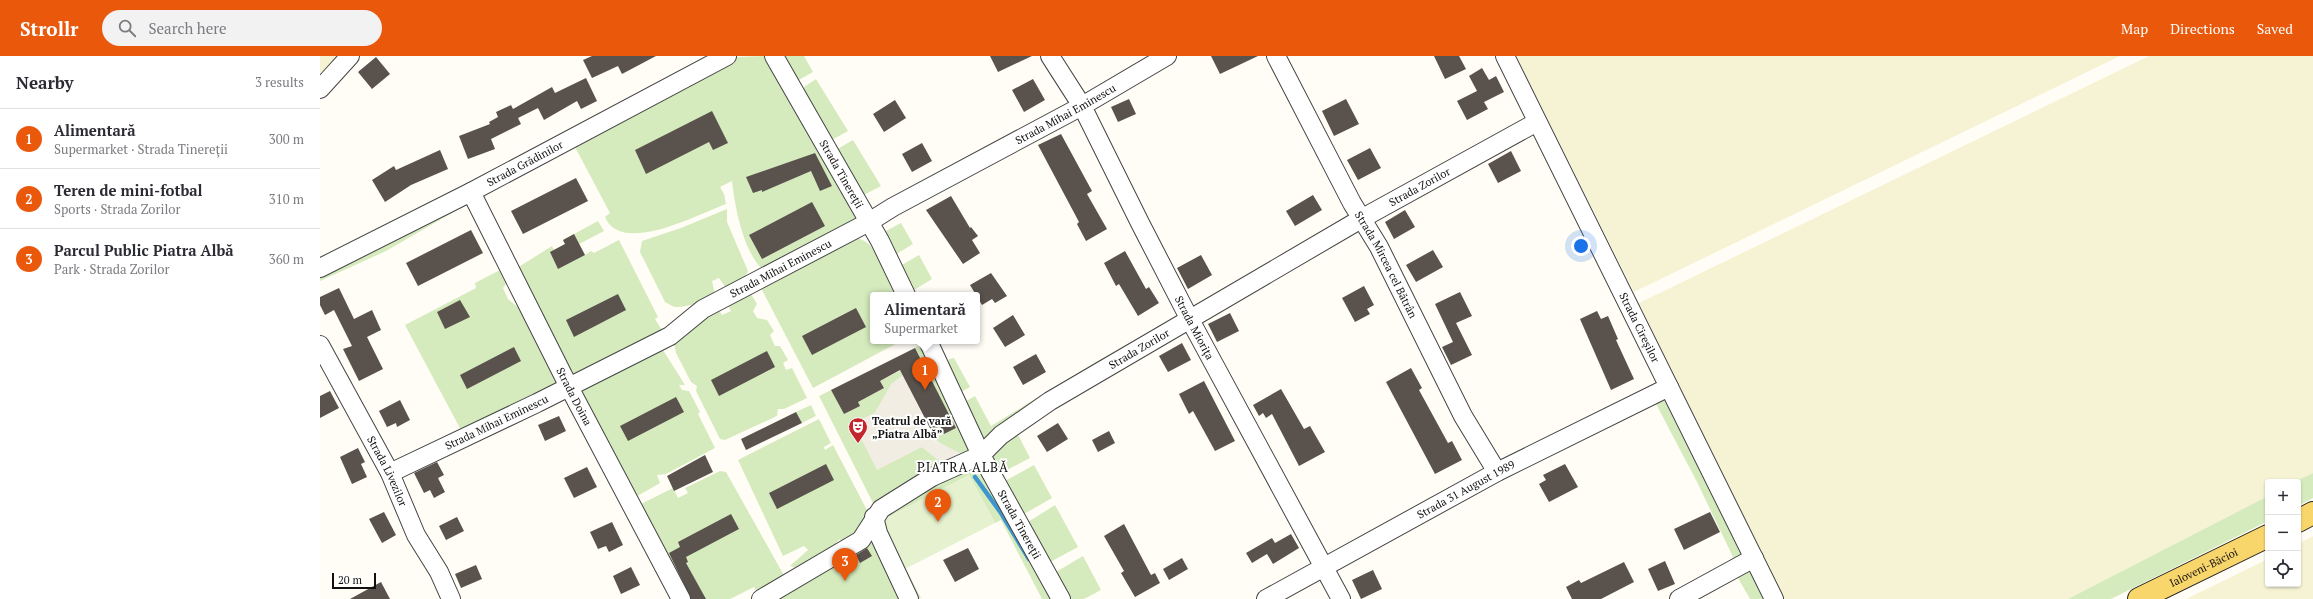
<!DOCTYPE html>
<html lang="en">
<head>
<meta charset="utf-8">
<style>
	:root { --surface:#fff; --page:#f2f2f3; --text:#2b2b33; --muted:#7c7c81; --line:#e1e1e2; --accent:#ea580c }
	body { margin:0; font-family:"PT Serif",serif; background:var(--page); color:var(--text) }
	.controls { position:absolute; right:12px; bottom:12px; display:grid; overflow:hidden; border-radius:4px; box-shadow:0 1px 3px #0004 }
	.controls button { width:36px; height:36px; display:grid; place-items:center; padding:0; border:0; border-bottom:1px solid var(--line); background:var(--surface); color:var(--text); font:20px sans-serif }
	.scale { position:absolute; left:12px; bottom:10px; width:44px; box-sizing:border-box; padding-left:4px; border:2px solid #111; border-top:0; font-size:11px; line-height:14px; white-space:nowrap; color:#111; -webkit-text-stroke:3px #fff; paint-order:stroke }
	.you { position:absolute; left:1261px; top:190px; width:14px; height:14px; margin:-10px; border:3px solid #fff; border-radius:50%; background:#1a73e8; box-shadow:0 0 0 6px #1a73e833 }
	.badge { display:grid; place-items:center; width:26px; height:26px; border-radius:50%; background:var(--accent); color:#fff; font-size:13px; font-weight:700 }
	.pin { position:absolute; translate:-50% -33px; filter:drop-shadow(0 1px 2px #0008) }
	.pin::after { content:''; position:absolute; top:21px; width:14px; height:12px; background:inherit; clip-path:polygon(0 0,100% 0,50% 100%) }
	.popup { position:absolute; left:550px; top:236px; width:110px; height:52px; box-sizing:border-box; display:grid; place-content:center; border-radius:4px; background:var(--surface); filter:drop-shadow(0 1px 3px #0005); font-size:13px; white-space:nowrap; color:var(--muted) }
	.popup b { font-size:15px; color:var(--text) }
	.popup::after { content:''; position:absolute; left:50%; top:100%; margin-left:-8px; border:8px solid transparent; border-top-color:var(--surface) }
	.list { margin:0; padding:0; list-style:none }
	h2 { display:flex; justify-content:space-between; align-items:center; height:52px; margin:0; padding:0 16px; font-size:17px }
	h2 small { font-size:13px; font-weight:400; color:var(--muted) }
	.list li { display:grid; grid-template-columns:26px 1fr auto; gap:12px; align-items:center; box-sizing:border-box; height:60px; padding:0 16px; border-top:1px solid var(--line) }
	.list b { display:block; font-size:15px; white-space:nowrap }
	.list p { margin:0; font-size:13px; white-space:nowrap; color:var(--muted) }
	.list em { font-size:13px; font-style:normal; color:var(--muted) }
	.icon { flex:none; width:22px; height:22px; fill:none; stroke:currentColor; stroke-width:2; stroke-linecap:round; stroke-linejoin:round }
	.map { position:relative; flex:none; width:1993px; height:543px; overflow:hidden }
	header { display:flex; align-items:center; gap:24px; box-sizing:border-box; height:56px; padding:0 20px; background:var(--accent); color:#fff }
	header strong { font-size:19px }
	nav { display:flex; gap:22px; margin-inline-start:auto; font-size:14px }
	.search { width:280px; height:36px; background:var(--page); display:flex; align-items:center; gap:10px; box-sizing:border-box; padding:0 14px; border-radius:22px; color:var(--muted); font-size:15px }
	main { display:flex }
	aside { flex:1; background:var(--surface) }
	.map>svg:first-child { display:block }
	.farmland { fill:#f6f3d4 }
	.green { fill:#d5ebbd }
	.pitch { fill:#e6f2cf }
	.plaza { fill:#f1ede2 }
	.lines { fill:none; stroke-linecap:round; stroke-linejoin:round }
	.stream { stroke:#3f96cf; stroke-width:4.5 }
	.building { fill:#5a524d }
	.minor-casing { stroke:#444; stroke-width:20 }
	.major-casing { stroke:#222; stroke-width:24 }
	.minor { stroke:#fff; stroke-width:18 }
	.major { stroke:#f9d66b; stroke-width:22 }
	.labels { text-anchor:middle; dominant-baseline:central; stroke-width:4; stroke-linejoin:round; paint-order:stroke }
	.street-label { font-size:11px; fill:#111; stroke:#fff }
	.poi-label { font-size:11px; font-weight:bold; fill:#111; stroke:#fff; text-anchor:start }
	.quarter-label { font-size:13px; letter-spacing:1px; fill:#111; stroke:#fff }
</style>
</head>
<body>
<header>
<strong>Strollr</strong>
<div class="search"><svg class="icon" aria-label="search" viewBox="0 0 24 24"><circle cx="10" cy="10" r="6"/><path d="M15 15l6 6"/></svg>Search here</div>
<nav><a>Map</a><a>Directions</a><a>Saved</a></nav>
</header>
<main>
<aside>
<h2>Nearby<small>3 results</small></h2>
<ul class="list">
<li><span class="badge">1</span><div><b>Alimentară</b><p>Supermarket · Strada Tinereţii</p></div><em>300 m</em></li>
<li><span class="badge">2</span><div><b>Teren de mini-fotbal</b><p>Sports · Strada Zorilor</p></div><em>310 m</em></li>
<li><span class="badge">3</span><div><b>Parcul Public Piatra Albă</b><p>Park · Strada Zorilor</p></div><em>360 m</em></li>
</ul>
</aside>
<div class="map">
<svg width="1993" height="543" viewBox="0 0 1993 543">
	<rect width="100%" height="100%" fill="#fffdf5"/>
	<path class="farmland" d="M0,0H20L0,22Z
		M1196,0H1800L1314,236Z
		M1829,0H1993V417L1974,426H1948V440L1748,543H1463L1319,247Z
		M1993,480V543H1866L1948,503V528H1978V488Z"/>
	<path class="green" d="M444,0L514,115L515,127L537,161L534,166L443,214C423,195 415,152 412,125L400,131L404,138L406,148C379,158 301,200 285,161L290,157L255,91V88L417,1Z
		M458,0H484L493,16L477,25Z
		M496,23L528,75L508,86L482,37L484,31Z
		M533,84L561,130L540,141L514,95Z
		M144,150L66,195L0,225V218Z
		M407,153V166L428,215L424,223L406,232L399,222L392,225L395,239L376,248L360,251H354L345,246L320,196L322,185L361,172Z
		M278,165L284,175L259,188L265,199L271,195L274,197L299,184L338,261L335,263L343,276L258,317H248L197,212L232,190L234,194L245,188L243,184Z
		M581,167L593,188L575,199L565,178L566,175Z
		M537,182C560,188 567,219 576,239H553V285H581L493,332L442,234L443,230Z
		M599,199L612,223L594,234L590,232L580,210Z
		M182,213L188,225L183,232L188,243L200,253L238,328L142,376L85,269L156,232L155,227Z
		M431,238L437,248L433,255L437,262L447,264L454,275L450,279L455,290H460L468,304L463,307L466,314L472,312L487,342L464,353H458L457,360L405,384L400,383L376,335L377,330L371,326L356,297L353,284L398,253L402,259L411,255L407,247H414Z
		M856,261L667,388L641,348L655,340L671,370L779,304Z
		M600,289L605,299L602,305L563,343L555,357L534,367L602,391L626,410L553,447L499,340L511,334L524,358L535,352L532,347L564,332L560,325L601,304L595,292Z
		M343,294L365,329H359L362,334L369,335L380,356L378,358L395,392L346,418L337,419L340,427L314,442L264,344L266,342L262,335Z
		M634,302L650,331L637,338L627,308L629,303Z
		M609,321L617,323L654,395L646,400C632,394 617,388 608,376L620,370L624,378L636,372Z
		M1348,338L1426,496L1414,503L1377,426L1335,346Z
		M491,349L496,360L482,367L476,356Z
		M499,363L511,387L504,391L505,394L513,389L550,460L524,490L520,483L516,487L518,494L483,514L470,510L488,494L484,490L463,500L418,404Z
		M696,375L710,402L681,417L677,416L671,402L672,397Z
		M714,409L732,442L704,458L685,425Z
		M641,414C655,415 662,419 671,429L737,543H722L681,464L675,467L649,419L561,465L601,542L594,543L559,465C568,446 619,420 641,414Z
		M400,415L406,416L466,523L439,540L434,531L410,543H369L319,449L353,432L358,442L368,437L365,432Z
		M1993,417V442L1978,450V426H1974Z
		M1948,440V465L1791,543H1748Z
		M735,449L758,491L732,505H727L708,466Z
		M554,486L583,543H453L546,490Z
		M763,500L781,534L764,543H748L736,520V516Z
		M1435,513L1449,543H1430L1418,522Z"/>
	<path class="pitch" d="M649,419L675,467L585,513L561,465Z"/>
	<path class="plaza" d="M605,299L617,323L609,321L589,332L602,358L599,360L614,384L646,400L626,410L602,391L557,414L533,367L555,357L571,328L601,305Z"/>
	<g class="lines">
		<path class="stream" d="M655,421L681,457L709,503"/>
	</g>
	<path class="building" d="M272,0H336L302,18L298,10L272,22L263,4Z
		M670,0H712L678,16Z
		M891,0H938L900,18Z
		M1114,0H1139L1146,13L1125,23Z
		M56,1L70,18L52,33L38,16Z
		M1162,12L1169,24L1176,20L1184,36L1164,46L1168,53L1147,64L1137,45L1157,35L1149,20Z
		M266,22L277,45L261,53L257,45L224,64L218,52L198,62L201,68L171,83L175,93L148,103L139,80L170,68L169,66L178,61L176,56L191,49L193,53L232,31L235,37Z
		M713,23L725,44L704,56L692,34Z
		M809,43L816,58L798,66L791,51Z
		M1026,43L1039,68L1014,80L1002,55Z
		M575,44L586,62L564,76L553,58Z
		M392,55L408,87L393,94L389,86L326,118L315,94Z
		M741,78L772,135L767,138L787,173L766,185L757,168L759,166L718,89Z
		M602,87L612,105L592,116L582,98Z
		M1050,92L1061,112L1038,124L1027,104Z
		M120,94L128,113L91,129L65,146L52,124L74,110L76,114Z
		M1191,95L1201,115L1178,127L1168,108Z
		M495,97L512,130L500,135L491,115L442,136V134L433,137L426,121Z
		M256,122L268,145L203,178L191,155Z
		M993,139L1002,154L975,170L966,155Z
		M631,140L650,172L651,171L658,180L652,184L660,197L643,208L606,154Z
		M492,146L505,170L442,203L429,179Z
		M1085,154L1095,171L1074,183L1065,166Z
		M151,174L163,197L98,230L86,207Z
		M254,178L265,199L238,213L230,196L245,188L243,184Z
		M1113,194L1123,211L1096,226L1086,209Z
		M805,195L826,233L829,231L839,247L818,260L799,228L796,230L784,207Z
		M881,199L892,219L868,233L857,212Z
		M671,217L687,240L675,247L672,243L662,249L650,229Z
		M1044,230L1054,249L1047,253L1050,258L1035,266L1022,242Z
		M19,232L34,263L52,254L61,274L47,281L63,313L39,325L23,293L32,290L14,254L5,259L0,249V241Z
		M1140,236L1152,260L1136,267L1152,299L1131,309L1122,291L1133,286L1115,248Z
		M298,238L306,254L254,281L246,264Z
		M140,244L150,261L125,273L117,256Z
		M536,252L546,271L492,299L482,280Z
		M1277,255L1281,263L1288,260L1298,283L1296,284L1314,323L1291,334L1260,263Z
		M910,257L919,275L897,286L888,268Z
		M693,259L705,279L685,291L673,272Z
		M862,287L871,304L848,316L839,300Z
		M194,291L201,305L147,333L140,319Z
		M595,292L636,372L624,378L620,370L611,374L580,314L560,325L564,332L538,346L540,350L524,358L511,334Z
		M447,295L455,311L399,340L391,324Z
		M716,298L726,316L703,329L693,311Z
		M1091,312L1102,332L1099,334L1128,387L1132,385L1142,404L1115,418L1066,326Z
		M884,325L915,385L895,395L873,355L869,358L859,338Z
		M961,333L984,373L990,370L1005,396L979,410L952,358L946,362L943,357L939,360L933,349Z
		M10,335L19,352L0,362V340Z
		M356,341L364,356L308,385L300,370Z
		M80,344L90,364L77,371L76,367L67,371L59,355Z
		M476,356L482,367L426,394L421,383Z
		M239,360L246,375L225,385L218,369Z
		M738,367L748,383L727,396L717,380Z
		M789,375L795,387L778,396L772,384Z
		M38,392L45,406L41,408L47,421L32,428L20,401Z
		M385,399L393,416L354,435L347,420Z
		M117,406L124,419L118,422L125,436L114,442L110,434L104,437L94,417Z
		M506,408L514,424L457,453L449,437Z
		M1245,408L1258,431L1229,446L1219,428L1226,424L1223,419Z
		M267,411L277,431L254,442L244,422Z
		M64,456L76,479L62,487L49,463Z
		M1390,456L1400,476L1364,494L1354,473Z
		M411,458L419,473L366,501L368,506L366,507L386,543H371L349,497L360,491L358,486Z
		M137,461L144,475L126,484L119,470Z
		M292,466L303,489L289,496L286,490L278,493L270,476Z
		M804,468L831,519L835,517L840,527L815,541L801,517L804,515L784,480Z
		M971,478L979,492L953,508L947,498L932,507L926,497L952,482L955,487Z
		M547,492L552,500L540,507L536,499Z
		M648,492L659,513L635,526L623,504Z
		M862,502L868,513L849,524L843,513Z
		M1345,505L1355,528L1338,535L1328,513Z
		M1304,506L1314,526L1281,543H1252L1246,531L1259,524L1261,527Z
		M156,509L162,523L141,532L135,518Z
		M311,511L320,529L301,538L293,520Z
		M1053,514L1062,533L1041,543L1032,524Z
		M61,526L70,543H30Z"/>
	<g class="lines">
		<defs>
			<g id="minor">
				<path id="s1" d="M454,0L560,185L586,239"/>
				<path id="s2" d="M730,0L762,50L820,167L869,262L1021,543"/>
				<path id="s3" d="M956,0L1032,147L1059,191L1143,360L1177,416"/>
				<path id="s4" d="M1185,0L1454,543"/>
				<path d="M0,33L30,0"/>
				<path id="s5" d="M151,136L249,331L361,543"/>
				<path id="s6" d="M0,212L151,136L407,0"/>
				<path id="s7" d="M608,285L661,399L741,543"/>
				<path id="s8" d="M0,289L70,417L96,479L119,516L131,543"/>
				<path id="s9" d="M70,417L217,347L350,280L383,253L549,166L573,151L762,50L847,0"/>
				<path d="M554,461L558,477L589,543"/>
				<path id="s10" d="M441,543L541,484L561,453L612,421L661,399L681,379L730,345L1041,163L1217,66"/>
				<path id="s11" d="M946,543L1177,416L1349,331"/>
				<path d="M1359,543L1434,502"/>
			</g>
			<g id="major">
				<path d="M1978,465L1993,457"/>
				<path id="s12" d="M1819,543L1948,480"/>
			</g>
		</defs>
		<use href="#minor" class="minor-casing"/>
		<use href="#major" class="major-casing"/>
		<use href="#minor" class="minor"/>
		<use href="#major" class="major"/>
	</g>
	<defs>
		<symbol id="theatre-pin" viewBox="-11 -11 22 30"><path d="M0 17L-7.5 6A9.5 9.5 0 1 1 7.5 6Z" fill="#c4262e" stroke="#fff"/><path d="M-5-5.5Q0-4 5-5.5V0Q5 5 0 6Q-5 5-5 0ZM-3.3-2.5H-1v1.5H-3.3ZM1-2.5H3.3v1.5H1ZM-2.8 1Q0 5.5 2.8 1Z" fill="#fff"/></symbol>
	</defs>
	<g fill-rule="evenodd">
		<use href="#theatre-pin" x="527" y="360" width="22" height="30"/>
	</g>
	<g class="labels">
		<g class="street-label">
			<text stroke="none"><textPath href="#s9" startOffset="766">Strada Mihai Eminescu</textPath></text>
			<text stroke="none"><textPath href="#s6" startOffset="230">Strada Grădinilor</textPath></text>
			<text stroke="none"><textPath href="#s1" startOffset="136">Strada Tinereţii</textPath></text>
			<text stroke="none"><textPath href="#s10" startOffset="782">Strada Zorilor</textPath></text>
			<text stroke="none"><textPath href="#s3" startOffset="236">Strada Mircea cel Bătrân</textPath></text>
			<text stroke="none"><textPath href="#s9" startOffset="442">Strada Mihai Eminescu</textPath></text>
			<text stroke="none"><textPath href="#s4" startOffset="303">Strada Cireşilor</textPath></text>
			<text stroke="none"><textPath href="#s2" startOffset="308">Strada Mioriţa</textPath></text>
			<text stroke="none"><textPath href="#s10" startOffset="458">Strada Zorilor</textPath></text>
			<text stroke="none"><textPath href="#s5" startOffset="229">Strada Doina</textPath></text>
			<text stroke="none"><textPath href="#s9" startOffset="118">Strada Mihai Eminescu</textPath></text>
			<text stroke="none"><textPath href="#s8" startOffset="143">Strada Livezilor</textPath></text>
			<text stroke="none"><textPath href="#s11" startOffset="228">Strada 31 August 1989</textPath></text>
			<text stroke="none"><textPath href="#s7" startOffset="205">Strada Tinereţii</textPath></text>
			<text stroke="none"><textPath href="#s12" startOffset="72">Ialoveni-Băcioi</textPath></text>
		</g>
		<g class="poi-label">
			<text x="552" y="365">Teatrul de vară<tspan x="552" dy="13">„Piatra Albă”</tspan></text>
		</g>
		<g class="quarter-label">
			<text x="643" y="411">PIATRA ALBĂ</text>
		</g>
	</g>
</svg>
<div class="controls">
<button>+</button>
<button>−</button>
<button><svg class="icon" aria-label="locate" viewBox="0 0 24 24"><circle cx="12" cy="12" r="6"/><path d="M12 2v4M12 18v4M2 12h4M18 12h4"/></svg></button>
</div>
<div class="scale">20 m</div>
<div class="you"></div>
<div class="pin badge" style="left:605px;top:334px">1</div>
<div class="popup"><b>Alimentară</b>Supermarket</div>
<div class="pin badge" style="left:618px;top:466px">2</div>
<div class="pin badge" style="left:525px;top:525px">3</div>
</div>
</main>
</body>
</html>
